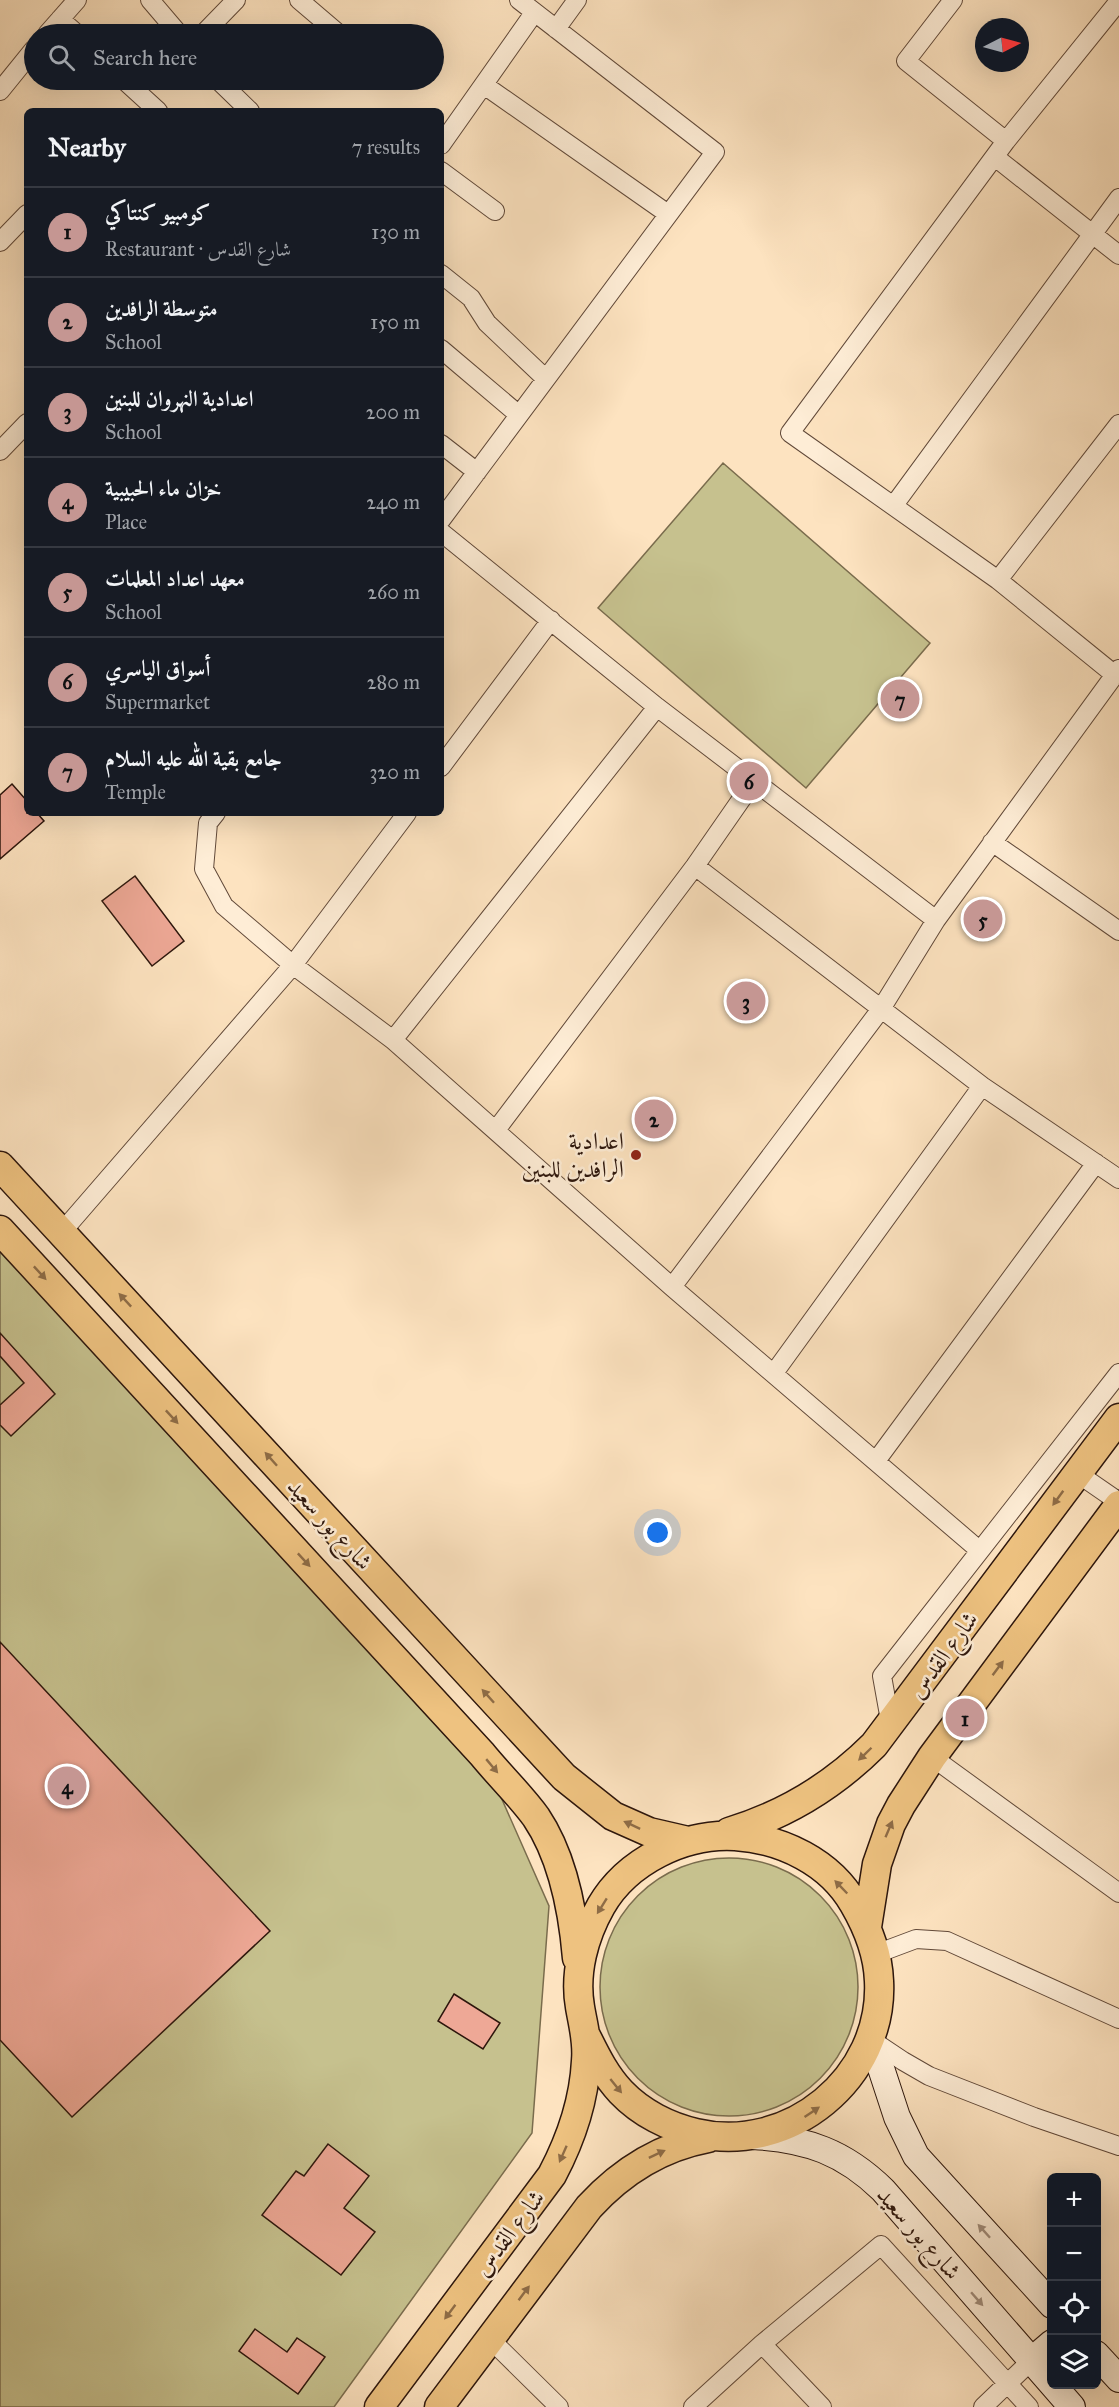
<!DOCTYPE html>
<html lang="en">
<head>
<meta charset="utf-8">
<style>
	:root { --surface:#171b24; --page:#20242c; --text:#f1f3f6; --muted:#9ea1a6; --line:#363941; --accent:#c59692 }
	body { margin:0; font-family:"IM FELL Great Primer",Amiri,serif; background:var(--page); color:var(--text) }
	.controls { position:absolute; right:18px; bottom:18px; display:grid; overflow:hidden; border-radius:9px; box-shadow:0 6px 24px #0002 }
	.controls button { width:54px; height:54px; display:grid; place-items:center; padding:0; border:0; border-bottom:2px solid var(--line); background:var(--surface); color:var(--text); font:30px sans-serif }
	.compass { position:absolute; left:975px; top:18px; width:54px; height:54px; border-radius:50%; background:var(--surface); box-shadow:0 6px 24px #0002; rotate:84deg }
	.you { position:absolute; left:658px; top:1533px; width:21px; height:21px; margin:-15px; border:4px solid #fff; border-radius:50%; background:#1a73e8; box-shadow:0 0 0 9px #1a73e833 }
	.badge { display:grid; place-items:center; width:39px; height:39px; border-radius:50%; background:var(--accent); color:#111; font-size:20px; font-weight:700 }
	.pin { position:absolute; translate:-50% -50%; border:3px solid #fff; box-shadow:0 2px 6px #0006 }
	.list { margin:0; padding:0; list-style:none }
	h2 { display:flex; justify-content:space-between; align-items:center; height:78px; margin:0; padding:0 24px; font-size:26px }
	h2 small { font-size:20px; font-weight:400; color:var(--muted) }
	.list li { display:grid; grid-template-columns:39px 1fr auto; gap:18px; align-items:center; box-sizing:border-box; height:90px; padding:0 24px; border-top:2px solid var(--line) }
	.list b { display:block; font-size:22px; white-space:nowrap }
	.list p { margin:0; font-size:20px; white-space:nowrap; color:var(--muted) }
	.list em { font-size:20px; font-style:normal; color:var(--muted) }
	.icon { flex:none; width:33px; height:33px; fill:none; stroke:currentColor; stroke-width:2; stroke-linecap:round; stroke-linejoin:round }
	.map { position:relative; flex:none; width:1119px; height:2407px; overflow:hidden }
	.search { position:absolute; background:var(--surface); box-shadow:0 6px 24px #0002; left:24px; top:24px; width:420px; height:66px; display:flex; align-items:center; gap:15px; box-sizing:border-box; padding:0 21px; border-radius:33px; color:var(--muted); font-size:22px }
	.panel { position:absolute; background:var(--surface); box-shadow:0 6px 24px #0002; left:24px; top:108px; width:420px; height:708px; border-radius:9px }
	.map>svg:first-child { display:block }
	.green { fill:#c6c18e; stroke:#7a6c4d; stroke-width:1.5 }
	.building { fill:#eea896; stroke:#2d160c; stroke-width:1.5 }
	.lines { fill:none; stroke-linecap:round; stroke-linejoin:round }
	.street-casing { stroke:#614939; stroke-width:20 }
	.secondary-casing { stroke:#2d160c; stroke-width:28 }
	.primary-casing { stroke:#2d160c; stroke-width:31 }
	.street { stroke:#feedd6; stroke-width:18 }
	.secondary { stroke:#feedd6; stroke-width:26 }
	.primary { stroke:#eec280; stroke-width:28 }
	.oneway { fill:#8e6c46 }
	.oneway2 { fill:#a08c7b }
	.poi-dot { fill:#8f2418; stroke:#feedd6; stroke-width:2 }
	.labels { text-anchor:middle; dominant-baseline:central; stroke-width:5; stroke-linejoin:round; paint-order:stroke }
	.poi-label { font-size:24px; fill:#2d160c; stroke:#feedd6; text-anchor:end }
	.street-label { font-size:24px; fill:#2d160c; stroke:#feedd6 }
</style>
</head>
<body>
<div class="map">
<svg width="1119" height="2407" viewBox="0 0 1119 2407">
	<rect width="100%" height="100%" fill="#fde3c0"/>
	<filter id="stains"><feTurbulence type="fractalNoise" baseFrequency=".00333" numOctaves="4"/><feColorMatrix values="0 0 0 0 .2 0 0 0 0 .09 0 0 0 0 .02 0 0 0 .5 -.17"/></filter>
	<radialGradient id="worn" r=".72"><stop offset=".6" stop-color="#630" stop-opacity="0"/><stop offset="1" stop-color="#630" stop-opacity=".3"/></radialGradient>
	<path class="green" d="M723,463L930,643L806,788L598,608Z
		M0,1229L482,1754L549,1906L532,2133L334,2407H0Z
		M600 1987a129 129 0 1 1 258 0a129 129 0 1 1-258 0Z"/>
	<path class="building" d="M12,784L27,801V813H37L44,821L0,859V795Z
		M135,876L184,941L152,966L102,901Z
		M0,1333L55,1394L11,1436L0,1425V1405L24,1383L0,1356Z
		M0,1642L270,1931L72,2117L0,2040Z
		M454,1994L500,2023L483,2049L438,2021Z
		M328,2144L369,2176L344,2208L375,2232L341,2275L262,2215L296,2171L304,2176Z
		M255,2329L287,2352L297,2338L325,2357L298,2394L239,2351Z"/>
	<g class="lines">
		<defs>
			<path id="street" d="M150,0L179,34
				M299,0L339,34
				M953,0L906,61L1006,141
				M60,19L77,34
				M556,29L577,0
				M47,34L77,0
				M203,34L236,0
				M124,80L158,111
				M218,80L250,111
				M484,85L668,214
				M0,91L34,49
				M441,145L534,13
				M995,157L1119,255
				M441,171L495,211
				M0,242L27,214
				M441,274L471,298L487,323L546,379
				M441,349L519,415
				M441,444L477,472
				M0,451L27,423
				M894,505L1119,198
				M441,520L715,152L519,0
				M441,532L657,707L936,920
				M998,580L1119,424
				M1115,675L998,580L790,433L1006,141L1119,1
				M441,767L551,620
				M216,813L208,823L204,869L224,906L293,965L393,1040L672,1287L979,1550
				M992,842L1119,931
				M695,866L982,1086L1119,1179
				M393,1040L657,707
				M496,1130L695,866L754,781
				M61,1233L293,965L407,813
				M672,1287L881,1009L936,920L1119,669
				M774,1373L982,1086
				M876,1461L1096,1163
				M1077,1473L1119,1502
				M891,1726L882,1676L1119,1373
				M932,1757L1119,1893
				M876,1954L916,1939L947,1941L1119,2019
				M870,2039L903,2061L929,2076L1034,2117L1119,2146
				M490,2339L559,2407
				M762,2344L822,2407
				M693,2407L762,2344L881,2245L1029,2407
				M983,2407L1031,2361"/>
			<path id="secondary" d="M868,2045L878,2059L897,2117L916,2156L1052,2305
				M753,2136C807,2139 844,2152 883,2190L1052,2384
				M1096,2354L1119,2379
				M1031,2361L1052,2343
				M1052,2384L1072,2407"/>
			<path id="primary" d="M0,1166L564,1777L613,1816L649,1832L688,1841
				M0,1230L482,1754C499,1775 520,1795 536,1817C563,1857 573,1911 577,1958
				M729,1832C785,1815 832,1787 874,1745L1119,1418
				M867,1927L877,1864L891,1824L901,1805L932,1757L1119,1505
				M379,2407L552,2175C571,2139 584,2102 586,2061C588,2041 583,2025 580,2007C574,1973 584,1936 601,1906C627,1861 684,1833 735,1836C782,1839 830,1862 854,1904C868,1928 878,1953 879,1981C884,2078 789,2155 696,2133C669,2127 641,2113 621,2092C605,2075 596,2056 586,2036
				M439,2407L589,2207C622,2171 660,2147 708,2138"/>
		</defs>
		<use href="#street" class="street-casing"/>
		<use href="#secondary" class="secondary-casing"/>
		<use href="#primary" class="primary-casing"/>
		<use href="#street" class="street"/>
		<use href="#secondary" class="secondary"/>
		<use href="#primary" class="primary"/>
	</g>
	<defs><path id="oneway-solid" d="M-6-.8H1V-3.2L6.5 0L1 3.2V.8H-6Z" transform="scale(1.5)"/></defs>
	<g class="oneway">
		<use href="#oneway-solid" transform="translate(40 1273) rotate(47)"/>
		<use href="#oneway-solid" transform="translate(125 1300) rotate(-133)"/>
		<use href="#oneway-solid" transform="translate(172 1417) rotate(47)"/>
		<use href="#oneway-solid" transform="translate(271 1459) rotate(-132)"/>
		<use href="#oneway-solid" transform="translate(1058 1498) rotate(126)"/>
		<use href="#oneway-solid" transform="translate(304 1560) rotate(47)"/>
		<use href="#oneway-solid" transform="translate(998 1668) rotate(-53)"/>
		<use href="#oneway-solid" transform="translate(488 1696) rotate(-132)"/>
		<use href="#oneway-solid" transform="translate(865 1754) rotate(136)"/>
		<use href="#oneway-solid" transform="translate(492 1766) rotate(50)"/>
		<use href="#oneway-solid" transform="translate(632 1825) rotate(-155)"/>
		<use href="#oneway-solid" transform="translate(889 1829) rotate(-67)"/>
		<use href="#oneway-solid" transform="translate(841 1887) rotate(-134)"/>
		<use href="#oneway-solid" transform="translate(602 1906) rotate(122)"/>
		<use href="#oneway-solid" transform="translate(616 2086) rotate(51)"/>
		<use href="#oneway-solid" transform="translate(812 2112) rotate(-34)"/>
		<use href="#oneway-solid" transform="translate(563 2154) rotate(114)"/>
		<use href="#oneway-solid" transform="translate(657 2154) rotate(-25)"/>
		<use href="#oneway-solid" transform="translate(524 2293) rotate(-53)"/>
		<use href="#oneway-solid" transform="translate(450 2312) rotate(127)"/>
	</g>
	<g class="oneway2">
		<use href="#oneway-solid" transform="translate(984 2231) rotate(-132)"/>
		<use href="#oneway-solid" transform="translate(977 2299) rotate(49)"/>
	</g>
	<circle class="poi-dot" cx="636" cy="1155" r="6"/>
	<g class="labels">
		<g class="poi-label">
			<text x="624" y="1141">اعدادية<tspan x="624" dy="28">الرافدين للبنين</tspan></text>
		</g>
		<g class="street-label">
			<text transform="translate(330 1524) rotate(48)">شارع بور سعيد</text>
			<text transform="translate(943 1655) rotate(-54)">شارع القدس</text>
			<text transform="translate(509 2233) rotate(-53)">شارع القدس</text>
			<text transform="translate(919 2233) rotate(49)">شارع بور سعيد</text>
		</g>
	</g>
	<rect width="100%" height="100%" filter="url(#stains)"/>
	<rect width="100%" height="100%" fill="url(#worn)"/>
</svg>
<div class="controls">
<button>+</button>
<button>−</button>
<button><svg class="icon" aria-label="locate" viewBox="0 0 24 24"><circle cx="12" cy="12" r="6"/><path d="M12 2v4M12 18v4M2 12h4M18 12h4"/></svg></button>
<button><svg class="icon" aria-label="layers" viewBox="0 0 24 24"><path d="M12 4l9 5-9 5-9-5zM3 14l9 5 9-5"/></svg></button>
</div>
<svg class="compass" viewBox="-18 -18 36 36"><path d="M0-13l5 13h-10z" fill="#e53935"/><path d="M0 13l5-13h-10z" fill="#9ea1a6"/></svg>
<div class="you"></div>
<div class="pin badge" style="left:965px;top:1718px">1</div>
<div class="pin badge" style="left:654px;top:1119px">2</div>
<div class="pin badge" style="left:746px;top:1001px">3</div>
<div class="pin badge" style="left:67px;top:1786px">4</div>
<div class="pin badge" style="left:983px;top:919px">5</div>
<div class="pin badge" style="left:749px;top:781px">6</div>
<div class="pin badge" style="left:900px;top:699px">7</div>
<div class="search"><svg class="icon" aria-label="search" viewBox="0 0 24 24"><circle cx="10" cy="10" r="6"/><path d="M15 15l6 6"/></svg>Search here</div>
<section class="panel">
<h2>Nearby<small>7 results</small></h2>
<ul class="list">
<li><span class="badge">1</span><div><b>كومبيو كنتاكي</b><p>Restaurant · شارع القدس</p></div><em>130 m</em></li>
<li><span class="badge">2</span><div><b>متوسطة الرافدين</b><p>School</p></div><em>150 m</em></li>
<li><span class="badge">3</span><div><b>اعدادية النهروان للبنين</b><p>School</p></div><em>200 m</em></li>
<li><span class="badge">4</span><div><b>خزان ماء الحبيبية</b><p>Place</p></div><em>240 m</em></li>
<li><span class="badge">5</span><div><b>معهد اعداد المعلمات</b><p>School</p></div><em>260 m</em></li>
<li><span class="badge">6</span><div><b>أسواق الياسري</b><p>Supermarket</p></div><em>280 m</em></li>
<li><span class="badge">7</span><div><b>جامع بقية الله عليه السلام</b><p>Temple</p></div><em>320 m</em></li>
</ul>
</section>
</div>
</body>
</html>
